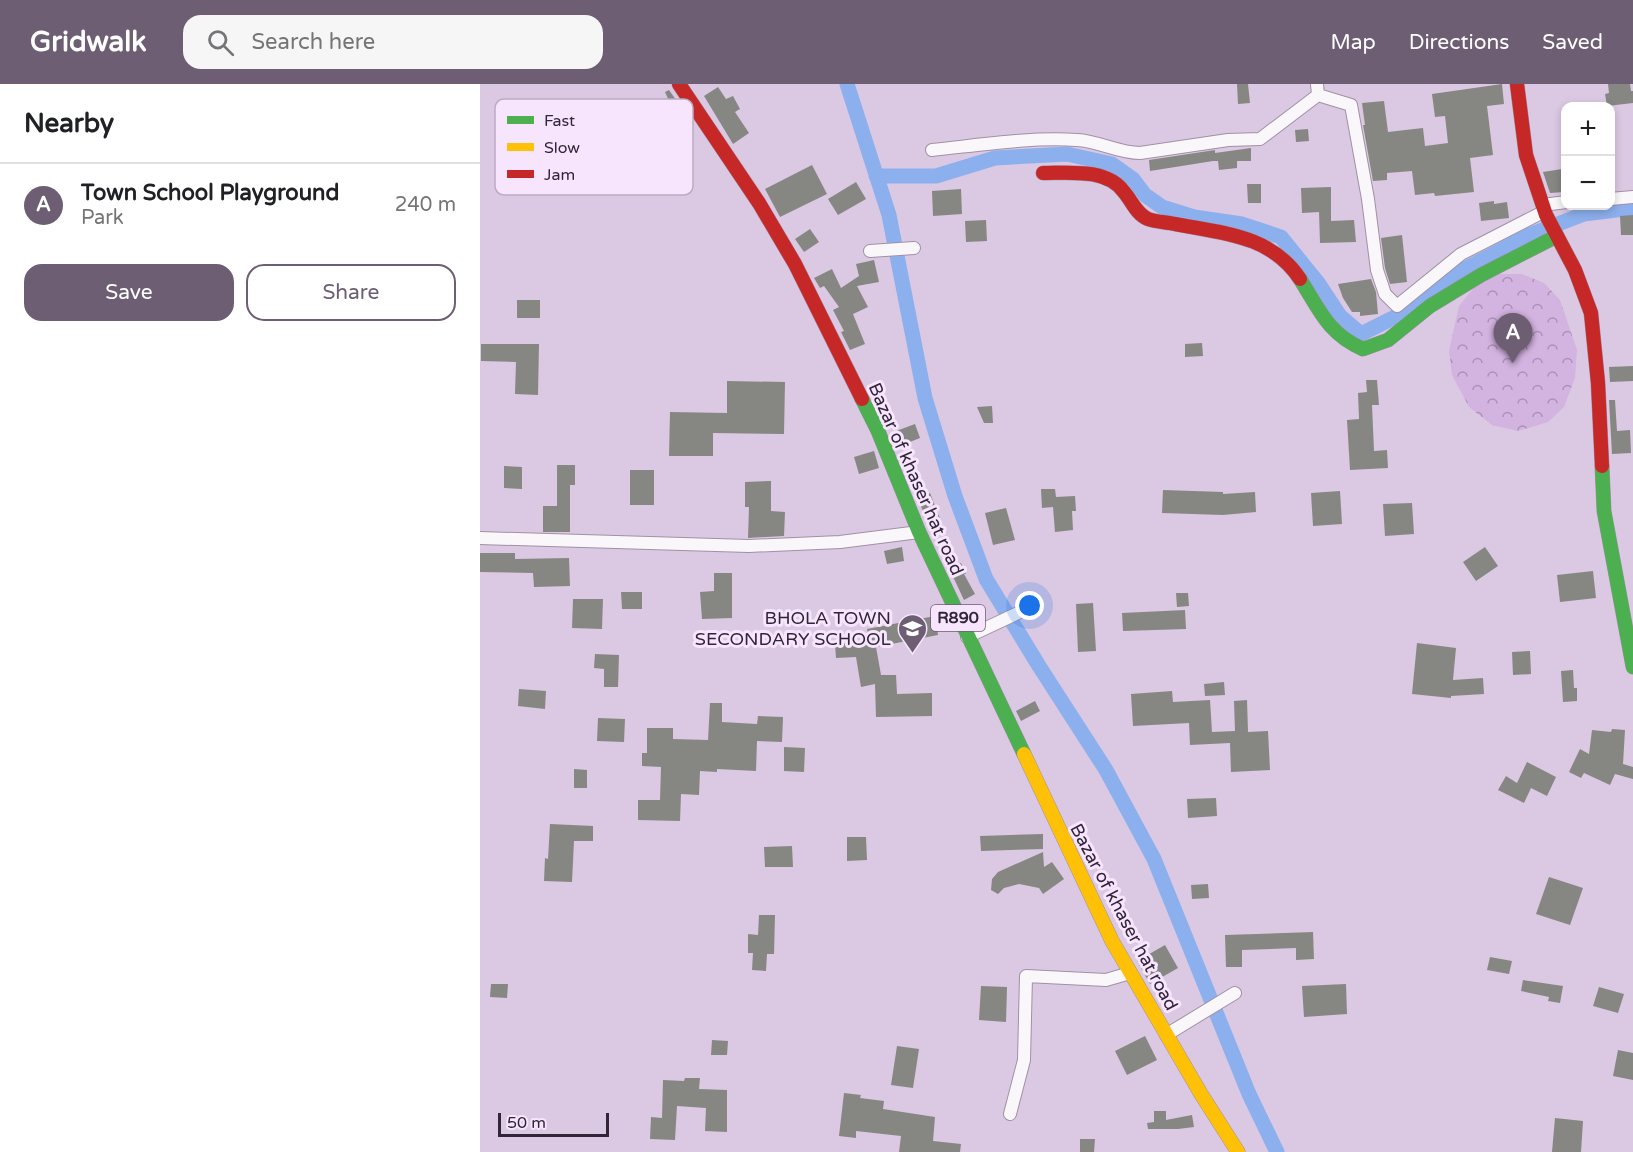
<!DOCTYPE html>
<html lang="en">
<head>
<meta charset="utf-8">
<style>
	:root { --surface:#fff; --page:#f6f6f6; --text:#202124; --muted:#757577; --line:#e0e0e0; --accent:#6d5e73 }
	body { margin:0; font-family:"Varela Round",sans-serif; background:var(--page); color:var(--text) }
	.controls { position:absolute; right:18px; top:18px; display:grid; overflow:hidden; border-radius:12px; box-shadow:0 3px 9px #0003 }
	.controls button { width:54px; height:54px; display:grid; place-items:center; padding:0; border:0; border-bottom:2px solid var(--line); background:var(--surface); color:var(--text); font:30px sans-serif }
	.scale { position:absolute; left:18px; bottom:15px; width:111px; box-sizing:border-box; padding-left:6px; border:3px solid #322537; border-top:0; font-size:16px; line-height:21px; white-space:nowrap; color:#322537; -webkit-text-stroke:4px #f6e5fd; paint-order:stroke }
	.you { position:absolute; left:550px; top:522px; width:21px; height:21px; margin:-15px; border:4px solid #fff; border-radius:50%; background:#1a73e8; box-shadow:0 0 0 9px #1a73e833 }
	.badge { display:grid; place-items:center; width:39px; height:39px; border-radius:50%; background:var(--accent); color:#fff; font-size:20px; font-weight:700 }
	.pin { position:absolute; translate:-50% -50px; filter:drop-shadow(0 2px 3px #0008) }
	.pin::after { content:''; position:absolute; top:32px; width:21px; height:18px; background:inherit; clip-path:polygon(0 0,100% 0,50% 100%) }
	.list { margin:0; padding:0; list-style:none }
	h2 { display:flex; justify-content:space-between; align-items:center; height:78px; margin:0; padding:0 24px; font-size:26px }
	h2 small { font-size:20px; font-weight:400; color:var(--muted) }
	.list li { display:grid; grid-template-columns:39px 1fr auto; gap:18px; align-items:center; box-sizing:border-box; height:84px; padding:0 24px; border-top:2px solid var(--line) }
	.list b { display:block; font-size:22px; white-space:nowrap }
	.list p { margin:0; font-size:20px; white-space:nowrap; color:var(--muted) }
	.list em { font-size:20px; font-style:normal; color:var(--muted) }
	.actions { display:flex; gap:12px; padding:18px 24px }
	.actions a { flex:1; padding:14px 0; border:2px solid var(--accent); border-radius:18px; text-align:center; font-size:21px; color:var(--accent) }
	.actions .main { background:var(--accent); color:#fff }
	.icon { flex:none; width:33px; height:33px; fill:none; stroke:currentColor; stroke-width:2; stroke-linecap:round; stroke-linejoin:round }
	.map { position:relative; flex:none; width:1153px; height:1068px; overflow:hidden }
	header { display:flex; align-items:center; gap:36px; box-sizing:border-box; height:84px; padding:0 30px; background:var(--accent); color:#fff }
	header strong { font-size:28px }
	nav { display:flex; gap:33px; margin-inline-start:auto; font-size:21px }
	.search { width:420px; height:54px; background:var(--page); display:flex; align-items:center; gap:15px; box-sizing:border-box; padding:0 21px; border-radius:18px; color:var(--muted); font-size:22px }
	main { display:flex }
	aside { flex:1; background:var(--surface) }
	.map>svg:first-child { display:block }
	.forest { fill:url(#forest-crowns) }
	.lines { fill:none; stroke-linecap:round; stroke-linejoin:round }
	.canal { stroke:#8cb0ed; stroke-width:15 }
	.building { fill:#868782 }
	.street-casing { stroke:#a091a5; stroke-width:14 }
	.fast-casing { stroke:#a091a5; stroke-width:15 }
	.slow-casing { stroke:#a091a5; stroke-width:15 }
	.jam-casing { stroke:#a091a5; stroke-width:15 }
	.street { stroke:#faf7fb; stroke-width:12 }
	.fast { stroke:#4caf50; stroke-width:14 }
	.slow { stroke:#ffc107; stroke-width:14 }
	.jam { stroke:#c62828; stroke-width:14 }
	.labels { text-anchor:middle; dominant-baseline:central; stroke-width:6; stroke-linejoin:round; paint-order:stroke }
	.shield { fill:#f6e5fd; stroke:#6d5f72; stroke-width:1.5 }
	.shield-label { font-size:16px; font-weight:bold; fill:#322537 }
	.street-label { font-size:18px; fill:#322537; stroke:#f6e5fd }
	.poi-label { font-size:18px; fill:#322537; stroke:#f6e5fd; text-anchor:end }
	.key { fill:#f6e5fd; stroke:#bbabc2; stroke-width:1.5 }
	.key-label { font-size:16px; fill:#322537 }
</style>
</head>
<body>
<header>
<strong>Gridwalk</strong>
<div class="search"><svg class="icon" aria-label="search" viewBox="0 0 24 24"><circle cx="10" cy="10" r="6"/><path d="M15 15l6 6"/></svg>Search here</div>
<nav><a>Map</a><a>Directions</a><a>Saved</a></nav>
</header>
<main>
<aside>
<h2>Nearby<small></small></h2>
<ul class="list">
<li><span class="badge">A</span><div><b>Town School Playground</b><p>Park</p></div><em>240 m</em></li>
</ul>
<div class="actions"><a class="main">Save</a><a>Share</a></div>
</aside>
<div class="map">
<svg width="1153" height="1068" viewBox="0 0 1153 1068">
	<defs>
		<pattern id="forest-crowns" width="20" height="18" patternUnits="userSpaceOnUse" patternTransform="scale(1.5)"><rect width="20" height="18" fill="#d3b3e0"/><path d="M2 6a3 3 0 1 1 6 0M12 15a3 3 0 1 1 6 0" fill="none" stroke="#ac91b6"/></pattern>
	</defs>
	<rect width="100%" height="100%" fill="#dbc8e2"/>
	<path class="forest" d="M1015,190H1042L1064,199L1080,216L1097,266L1095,294L1084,323L1068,338L1038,347L1012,341L989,323L972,291L969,267L979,222L997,200Z"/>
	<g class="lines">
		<path class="canal" d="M367,0L409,131L445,314L475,412L506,495L559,582L626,686L674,775L769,1010L797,1068
			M396,92H456L515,74L587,70L632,80L653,95L665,111L682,123L714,133L762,140L801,153L839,200L860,232L881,250L915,233L966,195L1049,151L1104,130L1153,124"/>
	</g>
	<path class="building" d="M757,0H768L770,19L758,20Z
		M1022,0L1024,20L1007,22L1013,71L990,74L994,108L955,112L954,109L935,111L932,87L907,89V96L893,97L883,41H885L882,19L904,17L908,48L943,44L945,62L968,59L965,32L955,33L952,10Z
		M1128,0H1150L1151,7H1153V19L1127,22L1125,10L1129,9Z
		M238,3L246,15L253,12L260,25L255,28L269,49L253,60L224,12Z
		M189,6L212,39L202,44L198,36L175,46L184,75L161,83L156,69L171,65L159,39L193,26L185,8Z
		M828,45L829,57L816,58L815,46Z
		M771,64V77H757V84L739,86L738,77H733L670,87L669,76L735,66V69Z
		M332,81L347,110L300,133L285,105Z
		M1082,85L1084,108L1070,109L1063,88Z
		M376,98L386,115L358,131L348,115Z
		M767,100H781V119H768Z
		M851,103V137L874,136L876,158L840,159L839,128L822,129L821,104Z
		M481,105L482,130L453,132L452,107Z
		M1014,117V120L1027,118L1029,134L1001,137L999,119Z
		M1153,131V151H1141L1140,132Z
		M506,136L507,157L486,158L485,137Z
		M330,145L339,158L324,168L315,155Z
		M922,151L927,198L910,200L905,184L901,154Z
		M394,176L399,198L377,202L388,223L373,230L385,260L370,266L361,248L364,247L353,226L359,223L344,202L340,204L334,194L352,185L361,204L379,192L376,180Z
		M891,195L896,208L898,230L880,232V228H872L863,214L858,200Z
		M37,216H60V234H37Z
		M722,259L723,272L705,273V260Z
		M1,260H59L58,311L35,310L36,278L1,277Z
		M1153,282V297L1130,298L1129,283Z
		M886,296H897L899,321H892L894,367L907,366L908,384L870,386L867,336L879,335L878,309L887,308Z
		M247,297L305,298L304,350L233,349V372H189L190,328L247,329Z
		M1129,316H1135L1137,347L1150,346L1151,369L1132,370Z
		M512,322L513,339H504L497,323Z
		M435,340L440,354L417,363L411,349Z
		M394,367L399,384L379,390L374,373Z
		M77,381H95V401H90V448H63V422H77Z
		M24,382L42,383V405L24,404Z
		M150,386H174V421H150Z
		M291,397V427L305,428L304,452L268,454L269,423H265V398Z
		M561,405H575L576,413L595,412L596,427H592L593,446L575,448L573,423L562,424Z
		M683,406L743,408V410L775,408L776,428L743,431L682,429Z
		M860,407L862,440L833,442L831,409Z
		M450,409L461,437L449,442L438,415Z
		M932,419L934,450L905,452L903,420Z
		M526,424L535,456L513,461L505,429Z
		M422,463L424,477L407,480L404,467Z
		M1005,463L1018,482L996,497L983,478Z
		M0,469H35V475L89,474L90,502L54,503L53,489L0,488Z
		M481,479L486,490H484L495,510L484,516L469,484Z
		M1113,487L1116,514L1080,518L1077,491Z
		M234,489H252V534L222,535L220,508L234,507Z
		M141,508H162V525H142Z
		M696,509H708L709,522L697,523Z
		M93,515H123L122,545L92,544Z
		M613,519L616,567L598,568L596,520Z
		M705,526L706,545L643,547L642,529Z
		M455,532L458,551L396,563L401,591H416L417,610L452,609V632L396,633L395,600L381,603L376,573L356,574L355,560L390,558L387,545Z
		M937,559L976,564L973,596L1003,594L1004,610L971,612V614L932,610Z
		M1050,567L1051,590L1033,591L1032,568Z
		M115,570L139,571L138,603H124V585L114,584Z
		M1093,586L1094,604H1097V617L1083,618L1081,587Z
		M744,598L745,611L725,612L724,600Z
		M39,605L66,607L65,625L38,622Z
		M692,607L693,618L730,616L732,648L755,647L754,617L767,616L768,648L788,647L790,686L751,688L750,659L710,661L709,639L653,642L651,610Z
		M555,617L560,627L541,637L536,627Z
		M230,619H242V638L277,640L278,632L303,633L302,658L277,657L276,687L237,685V688L220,687L219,711L201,710L200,737L158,736V716H180L181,683L162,682V669H167V644H193V655L228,656Z
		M118,634L145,635L144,658L117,657Z
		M1132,645L1145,646L1143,680L1153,683V695L1135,690L1130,701L1104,689L1101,694L1089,688L1100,665L1109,670L1112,646L1131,648Z
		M304,663L325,664L324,688L304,687Z
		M1047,678L1076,693L1067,712L1051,704L1044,719L1018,706L1026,692L1037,699Z
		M94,685L107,686V704H94Z
		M736,714L737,732L708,734L707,715Z
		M70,740L113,742V757H94L92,798L64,797L65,774L68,775Z
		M563,750V765L501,767L500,752Z
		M367,753H386L387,776L367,777Z
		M312,762L313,783H285L284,763Z
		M563,768L564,783L572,778L584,795L563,810L559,804L539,800L524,804L518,810L511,806L512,795L518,788Z
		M1069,793L1103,804L1090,841L1056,830Z
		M728,800L729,814L712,815L711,801Z
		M279,831H295L294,870H287L286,887L272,886L273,869H268V850L278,851Z
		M833,848L834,875L816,876V864L762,866V883H746L745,851Z
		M685,861L698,884L670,900L657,877Z
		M1010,873L1032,877L1029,890L1007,886Z
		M1043,896L1083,902L1080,919L1068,917L1069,913L1041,907Z
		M11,900H28L27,914L10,913Z
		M866,900L867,930L824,933L822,902Z
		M501,902L527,903L526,938L499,936Z
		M1119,903L1144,910L1138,929L1113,922Z
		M665,952L677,976L647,991L635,967Z
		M232,956L248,957L247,971H231Z
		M417,962L439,965L433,1004L411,1001Z
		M1138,966L1153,969V996L1133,992Z
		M205,994H220L219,1005L247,1006V1048L225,1047L226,1024L197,1022L195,1056L170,1055L171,1033L182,1034L183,996L204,997Z
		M364,1009L381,1011L380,1014L404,1017L403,1025L455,1033L453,1057L481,1060L480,1068H419L421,1052L376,1047V1054L359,1052Z
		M674,1027H686V1036L712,1031L714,1043L698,1045H668L667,1039L674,1038Z
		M1075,1034L1103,1037L1101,1068H1072Z
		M600,1055H615L614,1068H600Z"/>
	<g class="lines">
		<defs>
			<path id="street" d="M838,11L871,21L888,115L897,186L905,210L917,222L981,170L1065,127
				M452,66C500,61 549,53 597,56C619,57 638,69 660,69L748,56L780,55L838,11L837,0
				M1130,115L1153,113
				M1063,121L1086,118
				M390,167L434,164
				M0,454L269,462L360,458L439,448
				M487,553L538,529
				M686,951L755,909
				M530,1030L544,976L546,892L626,896L650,889"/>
			<path id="fast" d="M820,195C839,225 848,250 883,265L908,256L950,222L1001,191L1077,152
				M382,315L398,347L439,448L544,670
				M1122,382L1124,427L1153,583"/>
			<path id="slow" d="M544,670L632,857L721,1010L758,1068"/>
			<path id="jam" d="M199,0L279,119L315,180L382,315
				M1037,0L1046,71L1066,131L1095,186L1111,229L1118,299L1122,382
				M563,89C589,89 627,84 644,108C652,117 656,130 668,135C676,138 686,138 695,140C742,149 791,151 820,195"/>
		</defs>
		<use href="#street" class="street-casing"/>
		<use href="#fast" class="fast-casing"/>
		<use href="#slow" class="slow-casing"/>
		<use href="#jam" class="jam-casing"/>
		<use href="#street" class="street"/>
		<use href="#fast" class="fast"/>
		<use href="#slow" class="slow"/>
		<use href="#jam" class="jam"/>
	</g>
	<defs>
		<symbol id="school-pin" viewBox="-11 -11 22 30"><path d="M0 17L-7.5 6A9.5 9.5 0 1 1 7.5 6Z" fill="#6d5e73" stroke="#f6e5fd"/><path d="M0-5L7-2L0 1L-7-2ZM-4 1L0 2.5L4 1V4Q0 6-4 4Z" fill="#fff"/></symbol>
	</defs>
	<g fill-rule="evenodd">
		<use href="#school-pin" x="416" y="528" width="33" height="45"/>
	</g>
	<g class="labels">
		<rect class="shield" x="451" y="521" width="54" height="26" rx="4.5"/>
		<g class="shield-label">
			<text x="478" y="534">R890</text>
		</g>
		<g class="street-label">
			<text transform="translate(436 395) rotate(66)">Bazar of khaser hat road</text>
			<text transform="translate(644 833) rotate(62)">Bazar of khaser hat road</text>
		</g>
		<g class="poi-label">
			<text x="411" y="534">BHOLA TOWN<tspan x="411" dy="21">SECONDARY SCHOOL</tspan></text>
		</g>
	</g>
	<rect x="15" y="15" width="198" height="96" rx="9" class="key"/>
	<rect x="27" y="32" width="27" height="8" fill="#4caf50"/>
	<rect x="27" y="59" width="27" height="8" fill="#ffc107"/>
	<rect x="27" y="86" width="27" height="8" fill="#c62828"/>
	<g class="key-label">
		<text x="64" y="42">Fast</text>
		<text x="64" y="69">Slow</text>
		<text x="64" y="96">Jam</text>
	</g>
</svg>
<div class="controls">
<button>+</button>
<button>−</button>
</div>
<div class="scale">50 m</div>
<div class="you"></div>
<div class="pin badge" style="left:1033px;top:279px">A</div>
</div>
</main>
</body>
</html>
